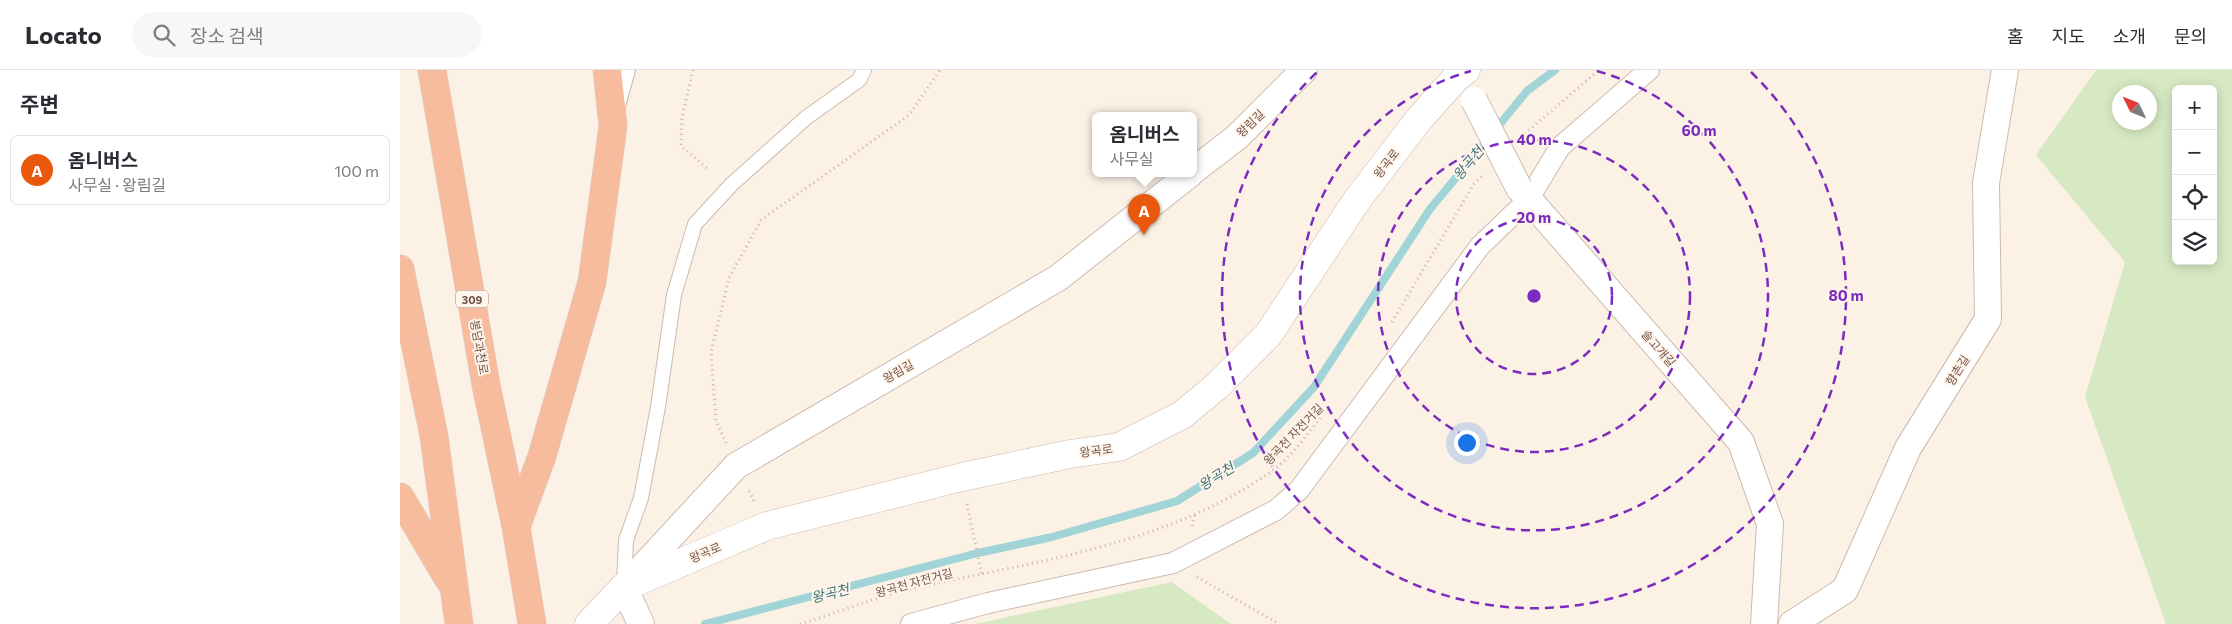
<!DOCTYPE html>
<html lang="ko">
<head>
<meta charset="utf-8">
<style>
	:root { --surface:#fff; --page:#f7f7f7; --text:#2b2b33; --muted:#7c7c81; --line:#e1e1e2; --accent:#ea580c }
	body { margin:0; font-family:Commissioner,"Noto Sans KR",sans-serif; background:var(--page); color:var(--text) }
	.controls { position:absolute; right:15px; top:15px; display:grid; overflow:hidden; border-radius:8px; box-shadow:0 2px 12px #0003 }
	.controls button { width:45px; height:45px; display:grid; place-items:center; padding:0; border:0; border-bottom:1px solid var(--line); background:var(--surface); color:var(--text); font:25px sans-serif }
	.compass { position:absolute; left:1712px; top:15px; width:45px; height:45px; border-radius:50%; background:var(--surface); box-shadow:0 2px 12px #0003; rotate:313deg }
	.you { position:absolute; left:1066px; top:372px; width:18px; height:18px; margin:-12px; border:4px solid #fff; border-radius:50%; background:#1a73e8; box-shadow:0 0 0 8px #1a73e833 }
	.badge { display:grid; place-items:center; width:32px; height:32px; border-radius:50%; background:var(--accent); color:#fff; font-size:16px; font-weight:700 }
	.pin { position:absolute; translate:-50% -41px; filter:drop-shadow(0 1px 2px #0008) }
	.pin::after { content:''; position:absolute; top:26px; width:18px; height:15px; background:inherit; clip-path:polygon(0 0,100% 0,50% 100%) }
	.popup { position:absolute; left:692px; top:42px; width:105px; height:65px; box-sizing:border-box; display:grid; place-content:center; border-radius:8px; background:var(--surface); filter:drop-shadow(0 1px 4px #0005); font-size:16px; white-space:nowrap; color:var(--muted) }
	.popup b { font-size:19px; color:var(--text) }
	.popup::after { content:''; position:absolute; left:50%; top:100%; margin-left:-10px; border:10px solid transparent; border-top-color:var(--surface) }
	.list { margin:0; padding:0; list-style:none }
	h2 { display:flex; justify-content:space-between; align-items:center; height:65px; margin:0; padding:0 20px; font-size:21px }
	h2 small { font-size:16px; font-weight:400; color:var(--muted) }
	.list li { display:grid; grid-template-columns:32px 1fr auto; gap:15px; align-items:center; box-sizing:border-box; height:70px; margin:0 10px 10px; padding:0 10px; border:1px solid var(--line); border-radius:8px }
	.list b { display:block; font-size:19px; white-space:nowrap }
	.list p { margin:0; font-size:16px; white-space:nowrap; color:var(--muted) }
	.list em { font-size:16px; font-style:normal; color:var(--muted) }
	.icon { flex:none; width:28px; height:28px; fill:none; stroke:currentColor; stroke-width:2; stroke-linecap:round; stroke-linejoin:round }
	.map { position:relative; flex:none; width:1832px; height:554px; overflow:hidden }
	header { display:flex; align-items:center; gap:30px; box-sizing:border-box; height:70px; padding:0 25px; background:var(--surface); border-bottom:1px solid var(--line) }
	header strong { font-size:24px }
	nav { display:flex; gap:28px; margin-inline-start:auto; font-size:18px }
	.search { width:350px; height:45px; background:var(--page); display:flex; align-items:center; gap:12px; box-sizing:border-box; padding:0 18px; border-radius:28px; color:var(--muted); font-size:19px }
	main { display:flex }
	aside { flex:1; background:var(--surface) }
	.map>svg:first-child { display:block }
	.green { fill:#d7e9c3; fill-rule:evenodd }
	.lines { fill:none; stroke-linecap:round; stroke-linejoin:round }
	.stream { stroke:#a0d4d7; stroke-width:8 }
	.service-casing { stroke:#cfb9ae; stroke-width:16 }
	.pedestrian-casing { stroke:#cfb9ae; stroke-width:22 }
	.minor-casing { stroke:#cfb9ae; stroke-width:28 }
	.tertiary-casing { stroke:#cfb9ae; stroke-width:29 }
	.trunk-casing { stroke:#d8cfcc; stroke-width:29 }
	.path { stroke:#d6afa0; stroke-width:3; stroke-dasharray:1 4; stroke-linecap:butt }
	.service { stroke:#fff; stroke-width:14 }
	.pedestrian { stroke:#fff; stroke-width:20 }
	.minor { stroke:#fff; stroke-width:26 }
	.tertiary { stroke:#fff; stroke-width:28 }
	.trunk { stroke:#f7bc9e; stroke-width:28 }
	.minor-bridge-casing { stroke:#cfb9ae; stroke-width:28; stroke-linecap:butt }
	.minor-bridge { stroke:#fff; stroke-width:26 }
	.ring { fill:none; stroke:#7b2cbf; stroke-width:2.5; stroke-dasharray:9 6 }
	.labels { text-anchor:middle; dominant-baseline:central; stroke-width:4; stroke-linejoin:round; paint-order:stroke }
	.shield { fill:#fff5eb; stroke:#9e857a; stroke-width:1 }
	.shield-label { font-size:11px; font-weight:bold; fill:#74554a }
	.street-label { font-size:12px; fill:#74554a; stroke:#fff5eb }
	.water-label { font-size:14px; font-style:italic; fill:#3e7679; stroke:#fff5eb }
	.centre { fill:#7b2cbf; stroke:#fff5eb; stroke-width:2.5 }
	.ring-label { font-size:15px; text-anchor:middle; font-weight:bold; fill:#7b2cbf; stroke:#fff5eb; stroke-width:4; stroke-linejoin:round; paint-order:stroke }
</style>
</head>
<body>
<header>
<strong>Locato</strong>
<div class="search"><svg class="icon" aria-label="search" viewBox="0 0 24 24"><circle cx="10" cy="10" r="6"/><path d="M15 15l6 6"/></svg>장소 검색</div>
<nav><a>홈</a><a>지도</a><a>소개</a><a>문의</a></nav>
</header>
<main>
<aside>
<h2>주변<small></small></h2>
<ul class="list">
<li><span class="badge">A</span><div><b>옴니버스</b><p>사무실 · 왕림길</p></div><em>100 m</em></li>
</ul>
</aside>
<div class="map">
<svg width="1832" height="554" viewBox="0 0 1832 554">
	<rect width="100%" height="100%" fill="#fcf1e5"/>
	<path class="green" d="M1696,0H1832V554H1766L1685,327L1725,192L1636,85ZM1776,19H1813V191H1776ZM1720,22H1750V52H1720Z
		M772,512L831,554H575Z"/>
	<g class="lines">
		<path class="stream" d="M1095,60L1127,21L1155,0
			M305,554L578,483L652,467L777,431L853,383L914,317L1030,139L1088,69"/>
		<defs>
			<path id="service" d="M218,36L228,0
				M224,514L226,470L241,428L258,337L274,225L295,154L332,114L407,47L459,10L464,0"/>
			<path id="pedestrian" d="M511,554L588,533L773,493L876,440L899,420L1080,176L1128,130L1160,77L1249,0"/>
			<path id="minor" d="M793,101L837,67L904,0
				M1119,118L1341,372L1370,454L1364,554
				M241,554L224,517L336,396L658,208L790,104
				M1392,554L1445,520L1508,378L1588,249L1586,113L1605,0"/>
			<path id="tertiary" d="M189,554L224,517L367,456L562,407L670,384L719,377L782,345L817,316L868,265L957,130L1020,48L1055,9L1066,0"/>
			<path id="trunk" d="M32,0L86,315L116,457L132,554
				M0,199L34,366L59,554
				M0,427L49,510
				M116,457L142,386L192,212L213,56L207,0"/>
		</defs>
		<use href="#service" class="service-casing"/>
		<use href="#pedestrian" class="pedestrian-casing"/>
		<use href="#minor" class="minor-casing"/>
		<use href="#tertiary" class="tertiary-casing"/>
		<use href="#trunk" class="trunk-casing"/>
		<path class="path" d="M293,0L282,47L281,76L309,100
			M1121,67L1199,0
			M992,252L1074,114L1083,105
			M326,373L316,351L311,282L329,208L361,150L509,45L540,0
			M349,421L355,433
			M567,434L582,506
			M792,456L795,444
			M797,507L879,554
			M400,554C440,542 479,526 520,517C641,490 772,474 876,398C892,386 908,363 921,347"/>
		<use href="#service" class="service"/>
		<use href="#pedestrian" class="pedestrian"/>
		<use href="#minor" class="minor"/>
		<use href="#tertiary" class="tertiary"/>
		<use href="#trunk" class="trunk"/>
		<defs>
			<path id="minor-bridge" d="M1074,30L1119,118"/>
		</defs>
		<use href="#minor-bridge" class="minor-bridge-casing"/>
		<use href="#minor-bridge" class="minor-bridge"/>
	</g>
	<g class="ring">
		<circle cx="1134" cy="226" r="78"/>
		<circle cx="1134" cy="226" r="156"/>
		<path d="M1197 1A234 234 0 1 1 1071 1"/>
		<path d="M1351 2A312 312 0 1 1 917 2"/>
	</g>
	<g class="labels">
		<rect class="shield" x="56" y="220.5" width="32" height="17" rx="4"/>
		<g class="shield-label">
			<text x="72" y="229">309</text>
		</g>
		<g class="street-label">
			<text transform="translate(850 53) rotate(-44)">왕림길</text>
			<text transform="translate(986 93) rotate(-52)">왕곡로</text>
			<text transform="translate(80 277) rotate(80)">봉담과천로</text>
			<text transform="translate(1259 278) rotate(49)">솔고개길</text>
			<text transform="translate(1557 300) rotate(-58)">향촌길</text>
			<text transform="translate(498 301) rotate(-30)">왕림길</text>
			<text transform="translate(893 364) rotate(-46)">왕곡천 자전거길</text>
			<text transform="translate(696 380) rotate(-8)">왕곡로</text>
			<text transform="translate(305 482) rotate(-23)">왕곡로</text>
			<text transform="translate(514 512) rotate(-15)">왕곡천 자전거길</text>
		</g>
		<g class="water-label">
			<text transform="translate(1068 93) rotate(-50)">왕곡천</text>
			<text transform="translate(816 406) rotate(-32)">왕곡천</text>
			<text transform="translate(430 523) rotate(-14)">왕곡천</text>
		</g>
	</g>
	<circle cx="1134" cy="226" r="8" class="centre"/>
	<g class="ring-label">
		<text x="1299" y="66">60 m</text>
		<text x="1134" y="75">40 m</text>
		<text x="1134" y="153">20 m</text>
		<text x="1446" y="231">80 m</text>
	</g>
</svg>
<div class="controls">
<button>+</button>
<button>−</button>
<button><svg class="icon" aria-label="locate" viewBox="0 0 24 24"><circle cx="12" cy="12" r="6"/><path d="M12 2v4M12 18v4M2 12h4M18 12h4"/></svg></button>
<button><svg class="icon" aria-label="layers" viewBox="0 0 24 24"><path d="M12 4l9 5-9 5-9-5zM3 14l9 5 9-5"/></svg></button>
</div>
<svg class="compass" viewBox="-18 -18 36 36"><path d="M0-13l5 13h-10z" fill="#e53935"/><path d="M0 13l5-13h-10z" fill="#7c7c81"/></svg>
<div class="you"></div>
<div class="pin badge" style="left:744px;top:165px">A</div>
<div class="popup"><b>옴니버스</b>사무실</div>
</div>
</main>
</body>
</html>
